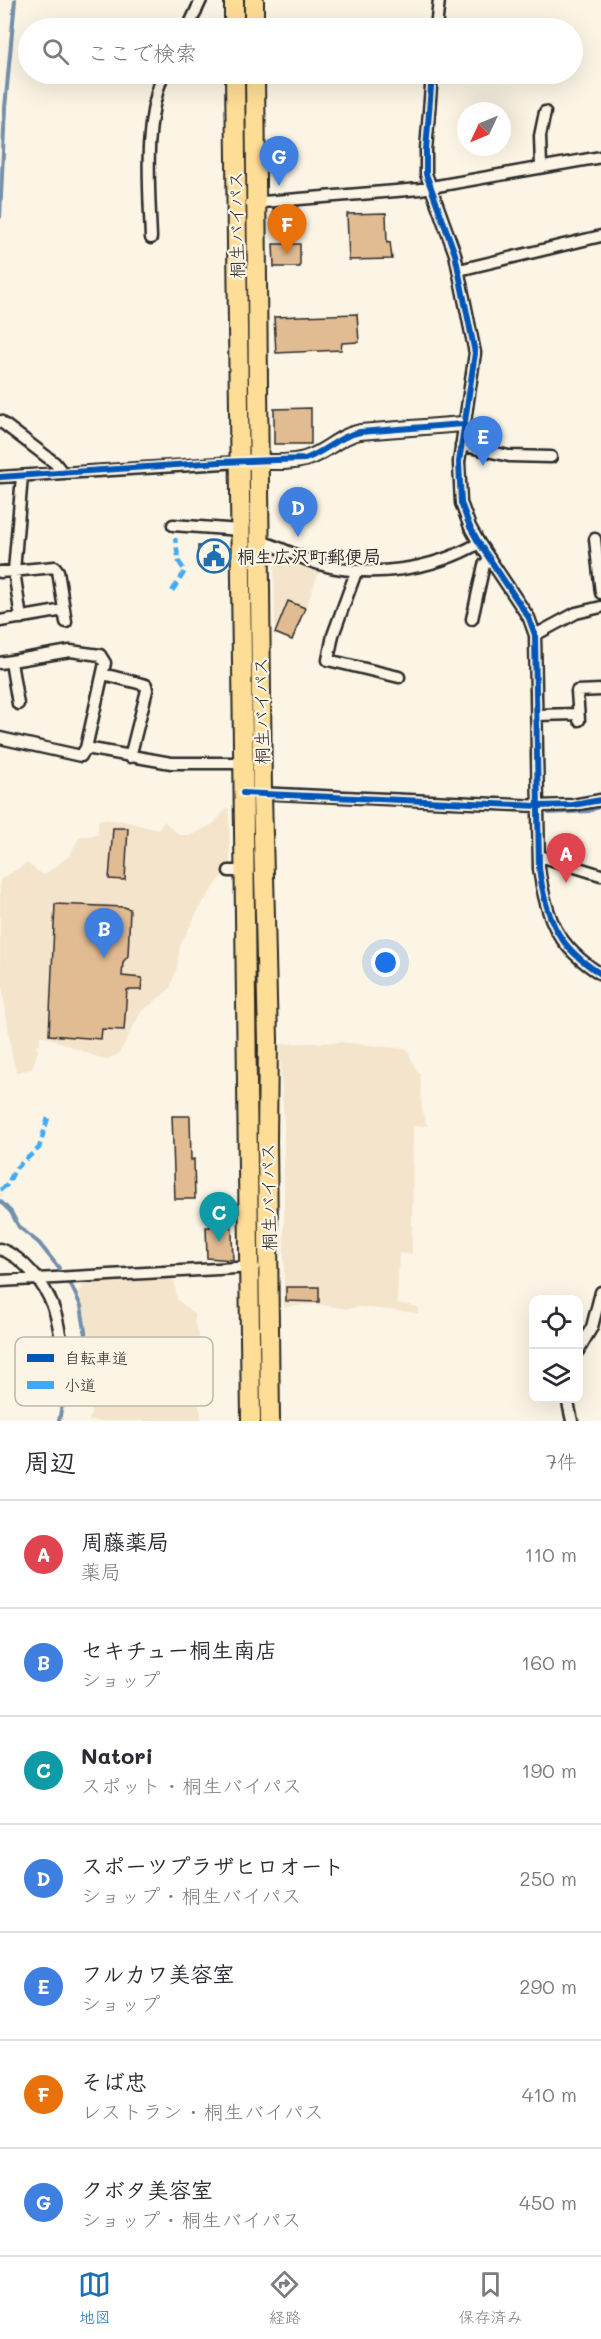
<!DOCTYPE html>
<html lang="ja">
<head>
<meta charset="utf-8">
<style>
	:root { --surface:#fff; --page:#f7f7f7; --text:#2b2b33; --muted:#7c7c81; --line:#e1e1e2; --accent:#1f6fb2 }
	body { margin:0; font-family:Mali,"Klee One",sans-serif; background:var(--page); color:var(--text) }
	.controls { position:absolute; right:18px; bottom:18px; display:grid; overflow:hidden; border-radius:12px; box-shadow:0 6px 24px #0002 }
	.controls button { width:54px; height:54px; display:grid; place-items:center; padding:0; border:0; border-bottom:2px solid var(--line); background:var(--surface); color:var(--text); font:30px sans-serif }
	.compass { position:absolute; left:457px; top:102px; width:54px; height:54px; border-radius:50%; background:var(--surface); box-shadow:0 6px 24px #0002; rotate:226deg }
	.you { position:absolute; left:386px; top:963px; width:21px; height:21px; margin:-15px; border:4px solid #fff; border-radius:50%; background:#1a73e8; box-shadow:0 0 0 9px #1a73e833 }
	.badge { display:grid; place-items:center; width:39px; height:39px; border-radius:50%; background:var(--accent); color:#fff; font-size:20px; font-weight:700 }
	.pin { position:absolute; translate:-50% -50px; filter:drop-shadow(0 2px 3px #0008) }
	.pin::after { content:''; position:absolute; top:32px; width:21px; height:18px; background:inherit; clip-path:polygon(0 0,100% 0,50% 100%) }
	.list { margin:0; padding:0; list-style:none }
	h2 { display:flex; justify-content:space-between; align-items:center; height:78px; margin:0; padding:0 24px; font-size:26px }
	h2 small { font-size:20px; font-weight:400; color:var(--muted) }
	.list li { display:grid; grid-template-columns:39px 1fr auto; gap:18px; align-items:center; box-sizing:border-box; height:108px; padding:0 24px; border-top:2px solid var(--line) }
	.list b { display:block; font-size:22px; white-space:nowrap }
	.list p { margin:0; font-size:20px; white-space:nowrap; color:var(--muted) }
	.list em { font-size:20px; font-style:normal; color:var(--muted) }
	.icon { flex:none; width:33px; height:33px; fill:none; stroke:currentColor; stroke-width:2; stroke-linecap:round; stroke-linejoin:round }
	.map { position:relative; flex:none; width:601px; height:1421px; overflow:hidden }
	.search { position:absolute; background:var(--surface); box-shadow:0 6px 24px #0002; left:18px; right:18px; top:18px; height:66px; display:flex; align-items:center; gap:15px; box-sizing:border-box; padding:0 21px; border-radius:33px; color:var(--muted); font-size:22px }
	.sheet { height:834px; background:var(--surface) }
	nav { display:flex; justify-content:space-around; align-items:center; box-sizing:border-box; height:84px; border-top:2px solid var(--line); background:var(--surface); font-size:16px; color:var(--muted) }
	nav a { display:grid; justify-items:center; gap:3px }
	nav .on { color:var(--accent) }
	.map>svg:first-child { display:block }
	.built { fill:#f4e4cc }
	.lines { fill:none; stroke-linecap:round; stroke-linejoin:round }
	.stream { stroke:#738faa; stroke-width:4 }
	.building { fill:#e1bb92; stroke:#2b2b2b; stroke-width:1.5 }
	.street-casing { stroke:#2b2b2b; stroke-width:15 }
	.secondary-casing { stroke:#2b2b2b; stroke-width:18 }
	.highway-casing { stroke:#2b2b2b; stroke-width:22 }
	.street { stroke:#fcf5e5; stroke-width:10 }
	.secondary { stroke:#fcf5e5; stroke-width:14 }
	.highway { stroke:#fedd96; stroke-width:18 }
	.quiet { stroke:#3fa9f5; stroke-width:4.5; stroke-dasharray:9 4.5; stroke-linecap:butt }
	.cycleway-casing { stroke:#fcf5e5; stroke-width:10 }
	.cycleway { stroke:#0057b8; stroke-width:6 }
	.labels { text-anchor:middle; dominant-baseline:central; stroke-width:4.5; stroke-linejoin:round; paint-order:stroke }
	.street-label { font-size:18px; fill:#2b2b2b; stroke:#fcf5e5 }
	.poi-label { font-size:18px; font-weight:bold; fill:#2b2b2b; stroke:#fcf5e5; text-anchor:start }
	.key { fill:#fcf5e5; stroke:#bdb8ad; stroke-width:1.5 }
	.key-label { font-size:16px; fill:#2b2b2b }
</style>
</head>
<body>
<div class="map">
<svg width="601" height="1421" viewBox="0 0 601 1421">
	<rect width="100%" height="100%" fill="#fcf5e5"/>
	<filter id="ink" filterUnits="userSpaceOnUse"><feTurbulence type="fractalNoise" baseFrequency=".0167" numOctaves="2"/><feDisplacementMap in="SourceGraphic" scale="12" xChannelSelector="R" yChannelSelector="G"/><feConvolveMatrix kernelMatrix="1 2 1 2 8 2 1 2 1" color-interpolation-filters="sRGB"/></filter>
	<g filter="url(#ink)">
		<path class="built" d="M274,553L320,569L293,642L275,634Z
			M227,808H229L230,865L201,905L180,946L177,967L170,989L141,1012L119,1054L105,1060L44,1036H40V1045L36,1046L38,1051L32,1069L16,1072L12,1055L0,971V880L27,863L43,875L54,868L69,856L80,836L98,835V821L100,819L124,821L158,830L164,821L179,835H191L213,824Z
			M340,1042L407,1049L416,1070L420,1073L422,1109L427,1126H413L412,1254L399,1253L397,1303L418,1307V1313L359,1307L348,1309L317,1304L284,1307V1121L279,1044Z
			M174,1278L177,1299L194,1314L195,1325L199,1335L196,1351L197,1400L201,1412L200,1421H89L95,1396V1381L89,1335L79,1291L83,1289L79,1283Z"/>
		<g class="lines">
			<path class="stream" d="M0,217L5,108L15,0
				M549,813L589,811L601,806
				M0,1201L11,1212L19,1227L39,1243L59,1268
				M71,1285L81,1306L88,1349L86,1354
				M59,1421L69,1366"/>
		</g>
		<path class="building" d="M298,207L299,218L274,219L273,209Z
			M386,213L387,243L390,242L392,259L349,260L347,214Z
			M273,244H300V267H274Z
			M357,314L359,342L342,343L341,350L276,353L274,317Z
			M311,408V444H274V409Z
			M204,544H223V566H198V546H204Z
			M288,601L305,608L292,640L275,633Z
			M113,828H128L125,880L109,879Z
			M55,904L124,907L130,909L128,956L123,962L122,976L142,978L141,990H127L124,1030L102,1029L101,1039L49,1035Z
			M172,1116H190L191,1160L194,1159L195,1199H175Z
			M218,1209H231L233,1260L207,1258L206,1227H210V1221H215V1215H219Z
			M286,1287H319V1302L286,1301Z"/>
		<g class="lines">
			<defs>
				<path id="street" d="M188,28L201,0
					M436,28L439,0
					M432,74L426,150V174L455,254L475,353L459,462L461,503L470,527L479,543L529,618L535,635L539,868C546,918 557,947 601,974
					M541,167L540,136L545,112
					M251,203L420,189L601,157
					M151,238C149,183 143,126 163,74
					M459,270L601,236
					M0,421L55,463L62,472
					M461,445L509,456L551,457
					M0,477L240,462
					M173,525L240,530
					M595,539L601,593
					M259,541C280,546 298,558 319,564C370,579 433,570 479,543
					M0,572L55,567L58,571L66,622
					M356,572L333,635L328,660L399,677
					M21,618L14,571L22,476
					M472,619L484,565L490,559
					M0,621L64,610
					M535,635L576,613L601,607
					M11,662L18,704
					M0,663L70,651L100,655L105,663L86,748L81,756L0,738
					M103,674L146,685L147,690L130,757
					M536,715L578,714
					M579,720L577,691L601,690
					M86,748L171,763H242
					M257,793L538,806L573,805L601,800
					M540,856L601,875
					M229,871H243
					M0,1249C23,1257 45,1284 53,1307C58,1318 59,1331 62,1344
					M0,1281L254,1267
					M578,1351L592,1327L601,1292
					M567,1398L572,1421"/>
				<path id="secondary" d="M240,462C260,461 292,465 310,457C328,450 340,436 360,432L463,424"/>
				<path id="highway" d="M234,0V28
					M254,0V28
					M235,74L251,1421
					M255,74L262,794L268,1039L267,1141L270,1421"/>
			</defs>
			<use href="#street" class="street-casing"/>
			<use href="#secondary" class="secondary-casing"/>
			<use href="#highway" class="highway-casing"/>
			<use href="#street" class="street"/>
			<use href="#secondary" class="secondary"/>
			<use href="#highway" class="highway"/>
			<path class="quiet" d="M172,591L185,571L179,562L175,538
				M0,1190L7,1185L16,1168L39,1148L48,1118"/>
			<defs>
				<path id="cycleway" d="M432,74L426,150V174L455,254L475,353L459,462L461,503L470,527L479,543L529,618L535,635L539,868C546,918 557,947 601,974
					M0,477L220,462L305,459C325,452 339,436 360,432L463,424
					M243,793L538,806L573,805L601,800"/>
			</defs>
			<use href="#cycleway" class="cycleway-casing"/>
			<use href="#cycleway" class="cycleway"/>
		</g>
	</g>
	<defs>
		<symbol id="civic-ring" viewBox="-11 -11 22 22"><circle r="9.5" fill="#fcf5e5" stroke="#1f6fb2" stroke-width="1.5"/><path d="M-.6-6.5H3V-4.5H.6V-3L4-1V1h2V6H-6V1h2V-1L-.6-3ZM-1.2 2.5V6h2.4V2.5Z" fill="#1f6fb2"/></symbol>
	</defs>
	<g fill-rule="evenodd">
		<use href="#civic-ring" x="195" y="537" width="38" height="38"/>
	</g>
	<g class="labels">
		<g class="street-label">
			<text transform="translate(236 225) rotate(-91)">桐生バイパス</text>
			<text transform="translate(261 711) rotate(-91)">桐生バイパス</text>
			<text transform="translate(268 1197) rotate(-91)">桐生バイパス</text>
		</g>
		<g class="poi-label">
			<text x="237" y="556">桐生広沢町郵便局</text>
		</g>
	</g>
	<rect x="15" y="1337" width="198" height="69" rx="9" class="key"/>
	<rect x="27" y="1354" width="27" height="8" fill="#0057b8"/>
	<rect x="27" y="1381" width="27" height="8" fill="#3fa9f5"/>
	<g class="key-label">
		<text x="64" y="1364">自転車道</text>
		<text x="64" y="1391">小道</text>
	</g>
</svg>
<div class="controls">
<button><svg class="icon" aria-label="locate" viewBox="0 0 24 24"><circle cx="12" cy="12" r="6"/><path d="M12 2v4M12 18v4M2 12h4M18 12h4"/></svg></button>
<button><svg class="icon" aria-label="layers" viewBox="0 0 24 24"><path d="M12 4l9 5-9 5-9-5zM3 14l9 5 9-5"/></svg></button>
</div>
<svg class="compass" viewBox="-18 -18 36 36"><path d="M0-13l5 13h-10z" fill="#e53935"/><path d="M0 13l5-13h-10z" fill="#7c7c81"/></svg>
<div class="you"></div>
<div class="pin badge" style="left:566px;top:883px;background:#e0444e">A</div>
<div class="pin badge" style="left:104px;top:958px;background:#3f7fe0">B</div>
<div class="pin badge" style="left:219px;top:1242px;background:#0f9aa8">C</div>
<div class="pin badge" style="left:298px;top:537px;background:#3f7fe0">D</div>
<div class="pin badge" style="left:483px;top:466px;background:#3f7fe0">E</div>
<div class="pin badge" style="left:287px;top:254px;background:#e8710a">F</div>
<div class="pin badge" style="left:279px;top:186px;background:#3f7fe0">G</div>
<div class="search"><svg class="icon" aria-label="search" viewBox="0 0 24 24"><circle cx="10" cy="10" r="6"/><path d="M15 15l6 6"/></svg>ここで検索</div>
</div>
<section class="sheet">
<h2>周辺<small>7件</small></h2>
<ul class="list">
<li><span class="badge" style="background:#e0444e">A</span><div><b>周藤薬局</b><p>薬局</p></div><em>110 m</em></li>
<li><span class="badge" style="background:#3f7fe0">B</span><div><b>セキチュー桐生南店</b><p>ショップ</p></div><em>160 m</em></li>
<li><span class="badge" style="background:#0f9aa8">C</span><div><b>Natori</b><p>スポット · 桐生バイパス</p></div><em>190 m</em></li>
<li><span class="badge" style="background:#3f7fe0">D</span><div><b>スポーツプラザヒロオート</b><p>ショップ · 桐生バイパス</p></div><em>250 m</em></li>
<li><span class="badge" style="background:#3f7fe0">E</span><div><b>フルカワ美容室</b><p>ショップ</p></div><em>290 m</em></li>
<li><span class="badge" style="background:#e8710a">F</span><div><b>そば忠</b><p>レストラン · 桐生バイパス</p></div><em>410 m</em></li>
<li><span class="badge" style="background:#3f7fe0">G</span><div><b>クボタ美容室</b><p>ショップ · 桐生バイパス</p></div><em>450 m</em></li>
</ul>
</section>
<nav>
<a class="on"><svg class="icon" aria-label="map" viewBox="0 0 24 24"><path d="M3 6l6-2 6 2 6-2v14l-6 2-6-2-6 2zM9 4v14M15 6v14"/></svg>地図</a>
<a><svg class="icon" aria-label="directions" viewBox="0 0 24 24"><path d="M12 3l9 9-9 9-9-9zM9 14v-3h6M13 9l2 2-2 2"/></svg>経路</a>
<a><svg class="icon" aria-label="saved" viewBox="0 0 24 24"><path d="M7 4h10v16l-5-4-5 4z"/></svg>保存済み</a>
</nav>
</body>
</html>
